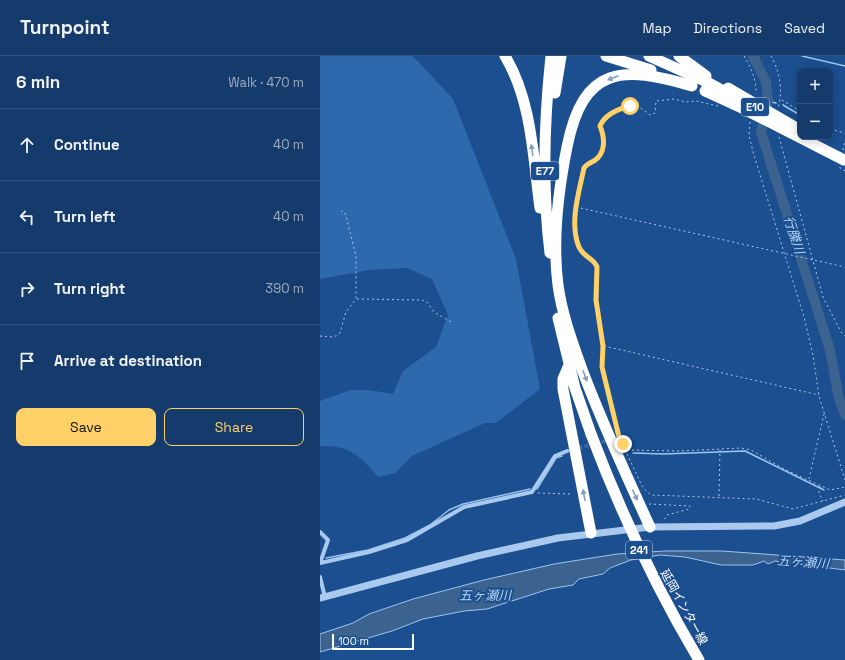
<!DOCTYPE html>
<html lang="en">
<head>
<meta charset="utf-8">
<style>
	:root { --surface:#143b6b; --page:#1d4271; --text:#f1f3f6; --muted:#9dadc1; --line:#33557e; --accent:#ffd166 }
	body { margin:0; font-family:"Space Grotesk","Noto Sans JP",sans-serif; background:var(--page); color:var(--text) }
	.controls { position:absolute; right:12px; top:12px; display:grid; overflow:hidden; border-radius:8px; box-shadow:0 2px 10px #0003 }
	.controls button { width:36px; height:36px; display:grid; place-items:center; padding:0; border:0; border-bottom:1px solid var(--line); background:var(--surface); color:var(--text); font:20px sans-serif }
	.scale { position:absolute; left:12px; bottom:10px; width:82px; box-sizing:border-box; padding-left:4px; border:2px solid #fff; border-top:0; font-size:11px; line-height:14px; white-space:nowrap; color:#fff; -webkit-text-stroke:3px #1b4f8f; paint-order:stroke }
	.stop { position:absolute; width:12px; height:12px; margin:-9px; border:3px solid #ffd166; border-radius:50%; background:#fff }
	.stop.end { background:#ffd166; border-color:#fff; box-shadow:0 1px 4px #0008 }
	.list { margin:0; padding:0; list-style:none }
	h2 { display:flex; justify-content:space-between; align-items:center; height:52px; margin:0; padding:0 16px; font-size:17px }
	h2 small { font-size:13px; font-weight:400; color:var(--muted) }
	.list li { display:grid; grid-template-columns:26px 1fr auto; gap:12px; align-items:center; box-sizing:border-box; height:72px; padding:0 16px; border-top:1px solid var(--line) }
	.list b { display:block; font-size:15px; white-space:nowrap }
	.list em { font-size:13px; font-style:normal; color:var(--muted) }
	.actions { display:flex; gap:8px; padding:12px 16px }
	.actions a { flex:1; padding:9px 0; border:1px solid var(--accent); border-radius:8px; text-align:center; font-size:14px; color:var(--accent) }
	.actions .main { background:var(--accent); color:#111 }
	.icon { flex:none; width:22px; height:22px; fill:none; stroke:currentColor; stroke-width:2; stroke-linecap:round; stroke-linejoin:round }
	.map { position:relative; flex:none; width:525px; height:604px; overflow:hidden }
	header { display:flex; align-items:center; gap:24px; box-sizing:border-box; height:56px; padding:0 20px; background:var(--surface); border-bottom:1px solid var(--line) }
	header strong { font-size:19px }
	nav { display:flex; gap:22px; margin-inline-start:auto; font-size:14px }
	main { display:flex }
	aside { flex:1; background:var(--surface) }
	.map>svg:first-child { display:block }
	.green { fill:#2e69ad }
	.water { fill:#3c6290; stroke:#9cc4f0 }
	.lines { fill:none; stroke-linecap:round; stroke-linejoin:round }
	.stream { stroke:#9cc4f0; stroke-width:1.5 }
	.river { stroke:#3c6290; stroke-width:10 }
	.minor-tunnel { stroke:#3d69a0; stroke-width:4; stroke-dasharray:4 2; stroke-linecap:butt }
	.path { stroke:#a9c9ee; stroke-width:1; stroke-dasharray:2 3; stroke-linecap:butt }
	.minor { stroke:#a9c9ee; stroke-width:4 }
	.tertiary { stroke:#a9c9ee; stroke-width:7 }
	.motorway { stroke:#fff; stroke-width:11 }
	.motorway-bridge { stroke:#fff; stroke-width:11 }
	.oneway { fill:#829ec1 }
	.route { stroke:#ffd166; stroke-width:5 }
	.labels { text-anchor:middle; dominant-baseline:central; stroke-width:4; stroke-linejoin:round; paint-order:stroke }
	.shield { fill:#1b4f8f; stroke:#bbcadd; stroke-width:1 }
	.shield-label { font-size:11px; font-weight:bold; fill:#fff }
	.street-label { font-size:12px; fill:#fff; stroke:#1b4f8f }
	.water-label { font-size:13px; font-style:italic; fill:#b5d3f5; stroke:#1b4f8f }
</style>
</head>
<body>
<header>
<strong>Turnpoint</strong>
<nav><a>Map</a><a>Directions</a><a>Saved</a></nav>
</header>
<main>
<aside>
<h2>6 min<small>Walk · 470 m</small></h2>
<ul class="list">
<li><svg class="icon" aria-label="ahead" viewBox="0 0 24 24"><path d="M12 20V5M6 11l6-6 6 6"/></svg><div><b>Continue</b></div><em>40 m</em></li>
<li><svg class="icon" aria-label="left" viewBox="0 0 24 24"><path d="M17 20v-9H6M10 6l-5 5 5 5"/></svg><div><b>Turn left</b></div><em>40 m</em></li>
<li><svg class="icon" aria-label="right" viewBox="0 0 24 24"><path d="M7 20v-9h11M14 6l5 5-5 5"/></svg><div><b>Turn right</b></div><em>390 m</em></li>
<li><svg class="icon" aria-label="arrive" viewBox="0 0 24 24"><path d="M6 21V4h12l-3 4 3 4H6"/></svg><div><b>Arrive at destination</b></div></li>
</ul>
<div class="actions"><a class="main">Save</a><a>Share</a></div>
</aside>
<div class="map">
<svg width="525" height="604" viewBox="0 0 525 604">
	<rect width="100%" height="100%" fill="#1b4f8f"/>
	<path class="green" d="M0,0H93L133,43L196,203L220,333L176,367H165L92,400L75,417L59,421C39,400 31,389 0,390V345L31,334H49L73,338L83,315L116,291L128,259L112,223L87,212L49,214L0,223Z"/>
	<path class="water" d="M345,495H402L525,504V514L455,505L448,508L444,505L433,509H401L365,501L340,499L311,504L290,512L283,518L259,523L253,529L229,533L167,553L144,555L103,563L72,575L0,596V578L33,567L49,558L93,543L164,524L234,508L297,498Z"/>
	<g class="lines">
		<path class="stream" d="M482,0L525,10
			M435,3L439,0
			M447,45L456,47
			M463,49L480,59
			M510,77L512,78
			M313,397L343,398L425,395L504,434
			M217,433L236,402L242,400
			M6,502L48,494L85,482L110,469L129,454L143,448L210,433"/>
		<path class="river" d="M433,0L446,26L448,44L441,76L510,294L519,343L525,359"/>
		<path class="minor-tunnel" d="M247,395L289,384"/>
		<path class="path" d="M424,0C432,13 436,23 436,38
			M451,0C460,15 463,36 458,52
			M462,44L480,55
			M398,50L376,45L366,46L354,43L336,45L335,57L330,59C326,56 322,52 317,51C304,47 285,58 280,70C284,82 286,97 274,105C270,107 267,108 264,112C259,136 249,167 259,191C263,201 274,202 277,211L276,244L283,290L282,311L288,339L299,381L323,432L331,439L436,443L473,453L525,439
			M430,66L429,79L433,96L484,261L493,299L499,340L525,424
			M510,73L525,77
			M459,81L503,241L521,276L525,280
			M523,94L525,84
			M520,111V112L525,115
			M256,151L525,211
			M37,243L102,244L107,246L114,256L131,266
			M0,280L14,281L20,277L26,256L36,243V200L26,160L24,156L21,155
			M284,290L499,339
			M307,394L360,395L421,392L431,394L464,413L510,434L525,431
			M489,423L504,358
			M500,430L499,437L503,445
			M218,437L252,438
			M399,440L400,394
			M329,448L370,450L369,453L347,459L344,464"/>
		<path class="minor" d="M0,476L8,484L0,507
			M0,507L49,496L87,484L144,451L212,436L235,400L247,395
			M0,521L5,541"/>
		<path class="tertiary" d="M0,542L157,500L238,482L330,471L454,470L480,465L525,446"/>
		<path class="motorway" d="M185,0C212,45 213,101 220,152
			M286,0L331,14
			M329,0L389,27
			M359,0L386,20
			M235,37L241,0
			M230,197C222,132 224,65 231,0
			M238,262L255,332L271,378
			M249,309L243,323V333L271,477
			M330,471C306,419 283,369 263,316C253,288 242,259 238,229C232,183 238,136 247,91C263,10 302,9 372,30"/>
		<path class="motorway-bridge" d="M389,27L413,40
			M408,32L480,74
			M385,35L422,52L524,104
			M271,378C301,457 336,532 379,604"/>
	</g>
	<defs><path id="oneway-solid" d="M-6-.8H1V-3.2L6.5 0L1 3.2V.8H-6Z"/></defs>
	<g class="oneway">
		<use href="#oneway-solid" transform="translate(293 22) rotate(159)"/>
		<use href="#oneway-solid" transform="translate(212 94) rotate(-98)"/>
		<use href="#oneway-solid" transform="translate(265 320) rotate(70)"/>
		<use href="#oneway-solid" transform="translate(264 439) rotate(-101)"/>
		<use href="#oneway-solid" transform="translate(315 439) rotate(65)"/>
	</g>
	<g class="lines">
		<path class="route" d="M303,388L299,381L282,311L283,290L276,244L277,211C274,202 263,201 259,191C249,167 259,136 264,112C267,108 270,107 274,105C286,97 285,82 280,70C285,58 298,53 310,50"/>
	</g>
	<g class="labels">
		<g class="shield">
			<rect x="421" y="42" width="28" height="18" rx="3"/>
			<rect x="211" y="106" width="28" height="18" rx="3"/>
			<rect x="306" y="485" width="26" height="18" rx="3"/>
		</g>
		<g class="shield-label">
			<text x="435" y="51">E10</text>
			<text x="225" y="115">E77</text>
			<text x="319" y="494">241</text>
		</g>
		<g class="street-label">
			<text transform="translate(364 551) rotate(61)">延岡インター線</text>
		</g>
		<g class="water-label">
			<text transform="translate(474 179) rotate(72)">行縢川</text>
			<text transform="translate(483 506) rotate(4)">五ヶ瀬川</text>
			<text x="165" y="539">五ヶ瀬川</text>
		</g>
	</g>
</svg>
<div class="controls">
<button>+</button>
<button>−</button>
</div>
<div class="scale">100 m</div>
<div class="stop" style="left:310px;top:50px"></div>
<div class="stop end" style="left:303px;top:388px"></div>
</div>
</main>
</body>
</html>
